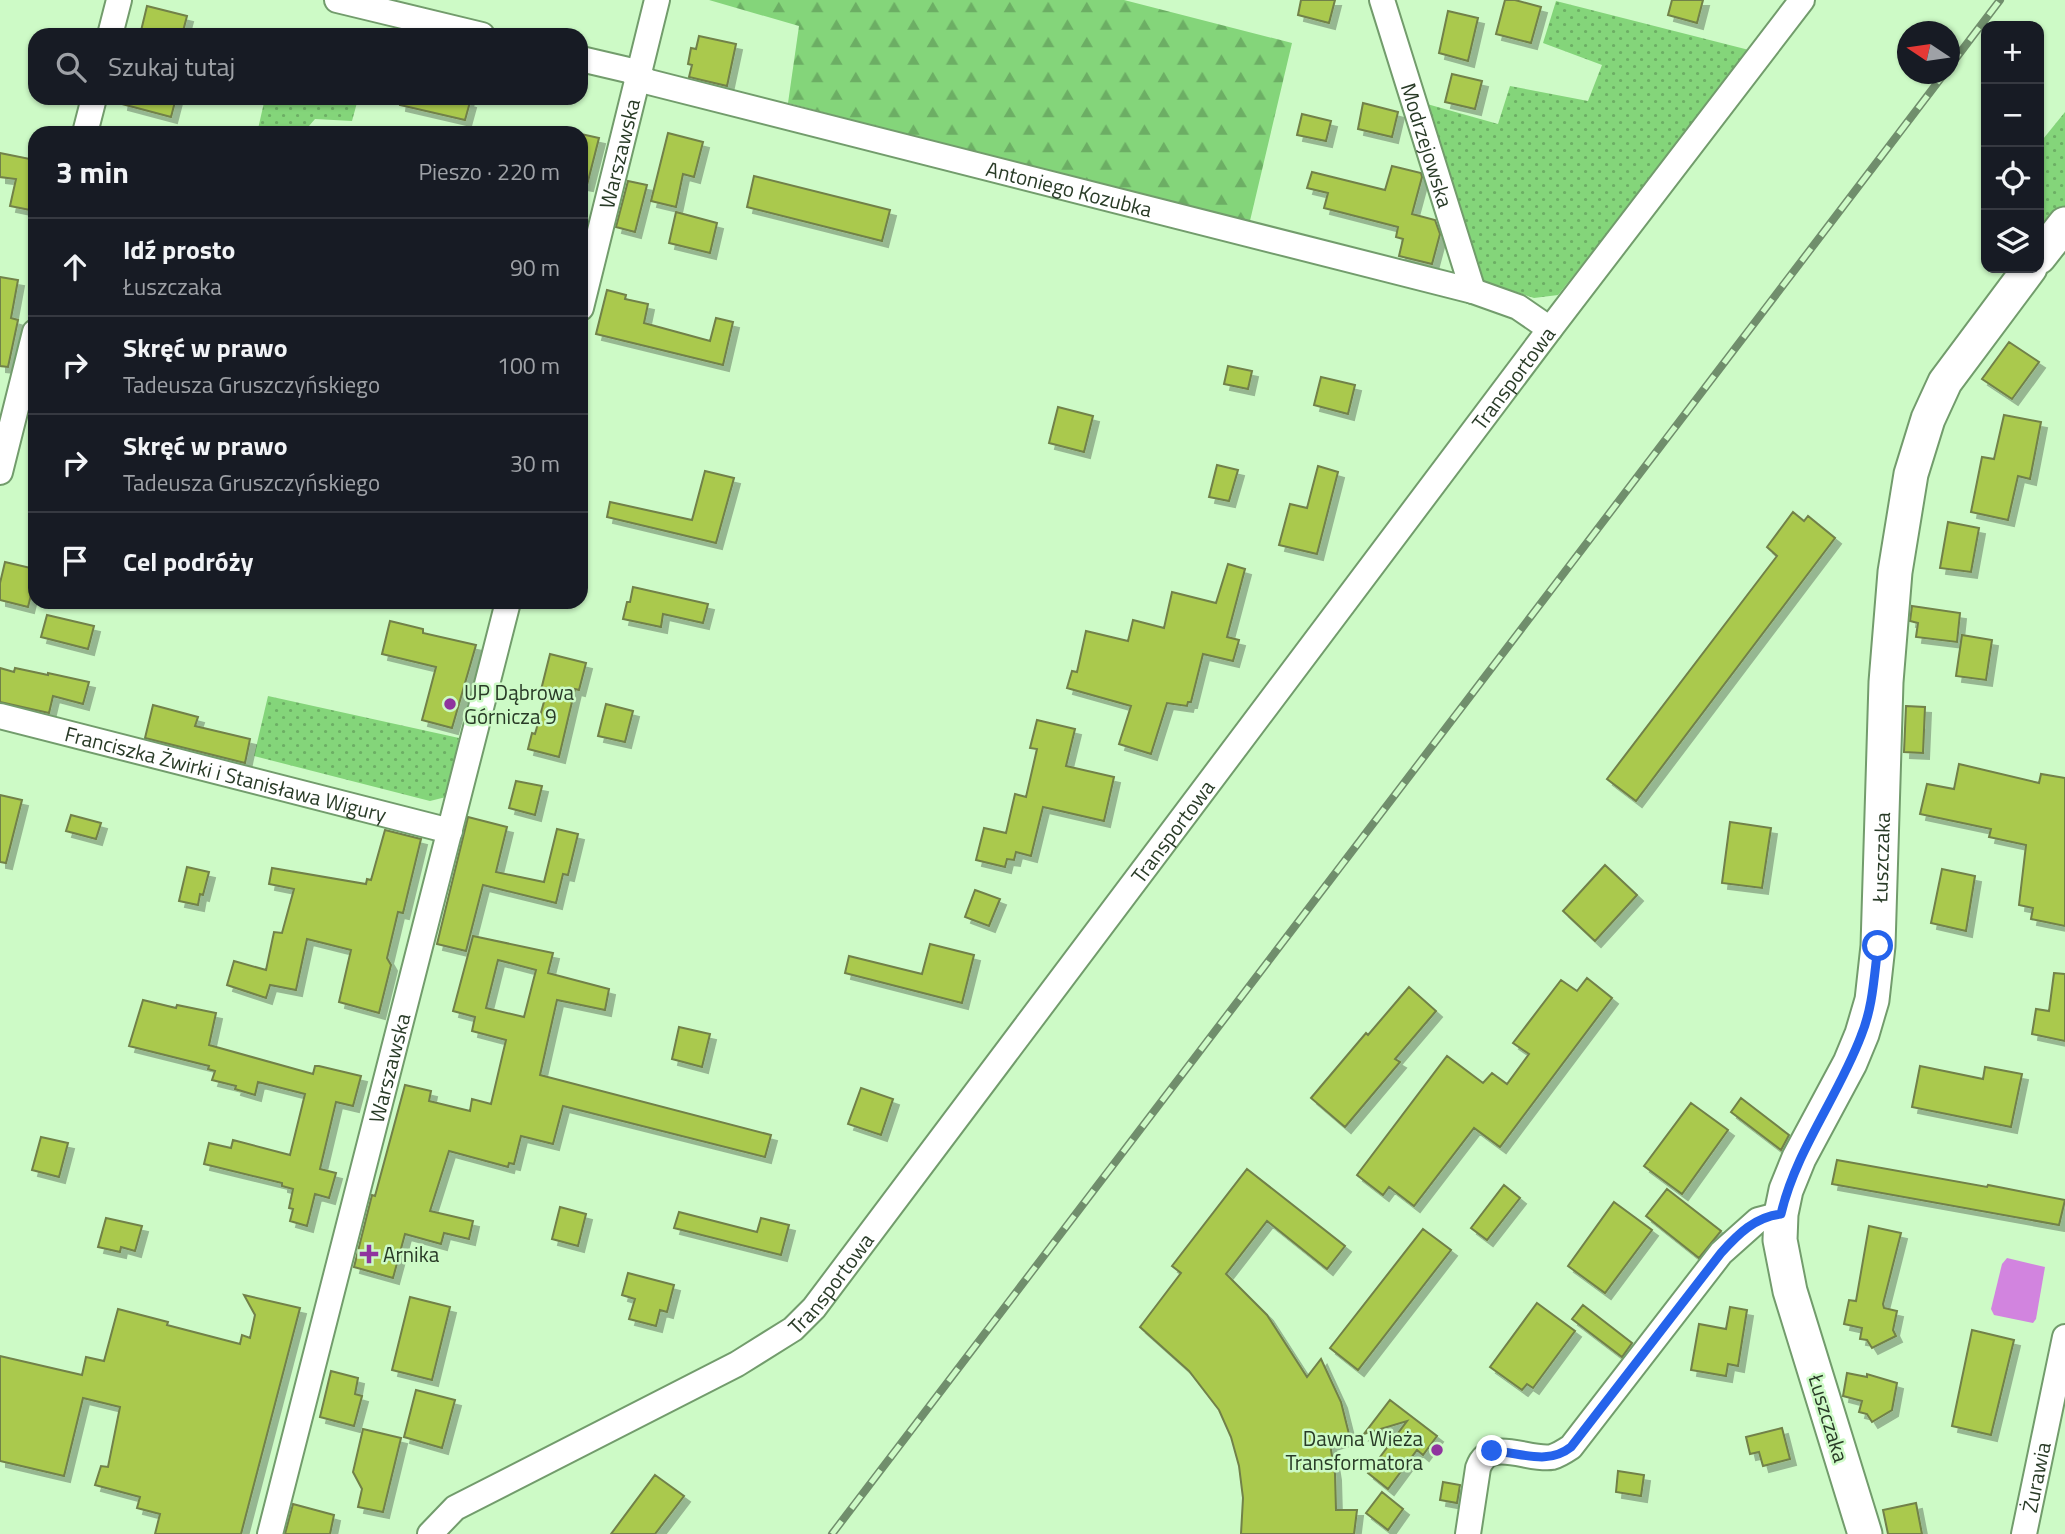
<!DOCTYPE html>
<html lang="pl">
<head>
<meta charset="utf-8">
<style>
	:root { --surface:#171b24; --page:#20242c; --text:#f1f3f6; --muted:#9ea1a6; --line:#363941 }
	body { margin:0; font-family:"Titillium Web",sans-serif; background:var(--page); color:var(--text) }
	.controls { position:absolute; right:21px; top:21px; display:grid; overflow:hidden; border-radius:14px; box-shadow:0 2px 5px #0004 }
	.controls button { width:63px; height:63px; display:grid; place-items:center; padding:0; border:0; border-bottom:2px solid var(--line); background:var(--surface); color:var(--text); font:35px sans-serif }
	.compass { position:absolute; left:1897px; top:21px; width:63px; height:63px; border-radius:50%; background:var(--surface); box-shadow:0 2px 5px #0004; rotate:283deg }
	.stop { position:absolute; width:21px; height:21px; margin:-16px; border:5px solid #2563eb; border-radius:50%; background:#fff }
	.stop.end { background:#2563eb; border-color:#fff; box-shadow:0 2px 7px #0008 }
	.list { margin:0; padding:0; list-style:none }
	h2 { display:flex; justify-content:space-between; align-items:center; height:91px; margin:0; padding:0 28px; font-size:30px }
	h2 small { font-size:23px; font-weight:400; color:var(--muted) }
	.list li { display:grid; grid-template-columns:46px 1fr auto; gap:21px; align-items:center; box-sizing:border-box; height:98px; padding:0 28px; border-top:2px solid var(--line) }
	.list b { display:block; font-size:26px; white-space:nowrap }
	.list p { margin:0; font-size:23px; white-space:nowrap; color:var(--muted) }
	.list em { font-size:23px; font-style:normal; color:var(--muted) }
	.icon { flex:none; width:38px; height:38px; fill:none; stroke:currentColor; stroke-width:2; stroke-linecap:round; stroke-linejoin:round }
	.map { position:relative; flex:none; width:2065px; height:1534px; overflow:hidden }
	.search { position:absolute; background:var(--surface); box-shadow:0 2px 5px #0004; left:28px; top:28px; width:560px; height:77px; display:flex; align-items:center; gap:18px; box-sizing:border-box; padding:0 24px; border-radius:21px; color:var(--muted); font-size:26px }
	.panel { position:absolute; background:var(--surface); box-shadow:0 2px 5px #0004; left:28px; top:126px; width:560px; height:483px; border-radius:21px }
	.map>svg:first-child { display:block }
	.green { fill:url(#green-dots) }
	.forest { fill:url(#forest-firs) }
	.water { fill:#d284df }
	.building { fill:#aac94e; stroke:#718148; stroke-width:2; fill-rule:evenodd; filter:url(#shadow) }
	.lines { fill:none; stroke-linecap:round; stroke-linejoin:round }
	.street-casing { stroke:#729c6c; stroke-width:28 }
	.secondary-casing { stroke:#729c6c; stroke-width:37 }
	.street { stroke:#fff; stroke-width:24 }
	.secondary { stroke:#fff; stroke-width:33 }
	.rail-casing { stroke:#708e6c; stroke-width:8 }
	.rail { stroke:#cdfac6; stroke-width:5; stroke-dasharray:16; stroke-linecap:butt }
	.route { stroke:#2563eb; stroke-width:9 }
	.poi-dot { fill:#8f349e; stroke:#cdfac6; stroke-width:2.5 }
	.labels { text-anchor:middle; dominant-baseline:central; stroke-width:5; stroke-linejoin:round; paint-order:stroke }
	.street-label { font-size:21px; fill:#293b27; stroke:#cdfac6 }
	.poi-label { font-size:21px; fill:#293b27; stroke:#cdfac6; text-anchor:start }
</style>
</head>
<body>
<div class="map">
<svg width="2065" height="1534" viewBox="0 0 2065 1534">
	<defs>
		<pattern id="green-dots" width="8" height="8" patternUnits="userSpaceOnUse" patternTransform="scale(1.75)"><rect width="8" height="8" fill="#84d57a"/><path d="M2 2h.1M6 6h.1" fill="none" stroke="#6cae64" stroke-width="1.8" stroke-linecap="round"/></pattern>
		<pattern id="forest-firs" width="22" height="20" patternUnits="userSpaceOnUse" patternTransform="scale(1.75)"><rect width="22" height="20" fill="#84d57a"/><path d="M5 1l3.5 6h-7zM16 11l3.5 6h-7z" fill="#6cae64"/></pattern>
		<filter id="shadow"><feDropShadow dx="6" dy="6" stdDeviation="0" flood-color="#0004"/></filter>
	</defs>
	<rect width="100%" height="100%" fill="#cdfac6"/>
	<path class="green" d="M1556,1L1753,51L1558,295L1534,298L1483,281L1427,104L1498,124L1510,86L1588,101L1602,65L1543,43Z
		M265,98H355L358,99L352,121L315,119L303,133H273L258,129Z
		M2065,112V209L2039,239V144Z
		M268,696L459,738L446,797L430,801L254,756Z"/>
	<path class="forest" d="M709,0H1124L1292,43L1249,225L788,103L799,26Z"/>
	<path class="water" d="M2007,1258L2045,1267L2036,1319L2033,1323L1994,1315L1991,1309L2002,1264Z"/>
	<path class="building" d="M1301,0H1335L1329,23L1298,15Z
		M1505,0H1515L1541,7L1531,43L1496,34Z
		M1672,0H1703L1697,23L1668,15Z
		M147,6L187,16L182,35H140Z
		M1448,11L1478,18L1468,61L1439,53Z
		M699,36L736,44L727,86L689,77L692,65L688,64L691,48L696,49Z
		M1452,74L1482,81L1475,109L1445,102Z
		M123,98H176L171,117L122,104Z
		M401,98H468L467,101L470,102L465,120L400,105Z
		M1363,103L1398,112L1392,137L1358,129Z
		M1302,114L1331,121L1326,141L1297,135Z
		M668,133L703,142L694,177L683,174L676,207L651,201Z
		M581,134L599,138L587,185L581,184Z
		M0,153L35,160V211L10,206L16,179L0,177Z
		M1392,166L1421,173L1422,177L1412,214L1435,220L1440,234L1432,264L1399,256L1403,239L1396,237L1398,227L1324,208L1328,193L1307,188L1312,172L1385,190Z
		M754,176L890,210L882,241L747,207Z
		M628,181L647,185L635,232L616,227Z
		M676,212L717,223L710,253L669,243Z
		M0,277L18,280L11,318L18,320L8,367L0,366Z
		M607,290L626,295L625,299L648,304L644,323L710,341L716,318L733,322L723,365L596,334Z
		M2009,342L2039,362L2012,399L1982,379Z
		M1228,366L1252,371L1248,389L1224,384Z
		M1321,377L1355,385L1348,414L1314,405Z
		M1058,407L1093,416L1084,452L1049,443Z
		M2004,415L2041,422L2030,479L2018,476L2008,520L1971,512L1982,457L1994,459Z
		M1217,465L1238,470L1229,501L1209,497Z
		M1318,466L1338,472L1317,554L1279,545L1290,504L1307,508Z
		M705,471L734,478L716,543L607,517L610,502L692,520Z
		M1793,512L1804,521L1808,516L1835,538L1636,801L1607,779L1777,556L1767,547Z
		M1948,522L1979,528L1971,572L1940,568Z
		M5,562L35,569V579L28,607L0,600V583Z
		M1228,564L1245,569L1227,637L1239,640L1233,661L1203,654L1191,702H1188L1187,706L1167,703L1151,754L1119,744L1131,706L1067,688L1072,671L1077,672L1086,631L1128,641L1133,620L1164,628L1172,592L1216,603Z
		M633,587L708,604L703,623L663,614L661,627L623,619L627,602H630Z
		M1912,606L1960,613L1957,642L1916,637L1918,623L1910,621Z
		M47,615L94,626L88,649L41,637Z
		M390,621L423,629V633L476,645L452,728L422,720L436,667L382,654Z
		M1962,635L1992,640L1986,680L1956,676Z
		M550,654L586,663L579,690L575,689L559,757L528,749L532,733L535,734L547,691L541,690Z
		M0,668L14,672L15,668L48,675V673L89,682L83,704L53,696L49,713L0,702Z
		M606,704L633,711L625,742L598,736Z
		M153,705L198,717L195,726L250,739L245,763L145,738Z
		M1906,706L1925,707L1923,753L1904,752Z
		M1037,720L1075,729L1066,766L1114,777L1104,821L1043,807L1031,856L1016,852L1014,860L1007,859L1005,867L976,860L984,828L1006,833L1015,794L1026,797L1037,749L1030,748Z
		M1959,764L2039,783L2041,774L2065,778V926L2031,919L2033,908L2019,905L2026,845L1989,837L1991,829L1920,814L1927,784L1954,789Z
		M516,781L542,786L535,815L509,808Z
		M0,795L22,800L6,863L0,862Z
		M71,815L101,823L96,839L66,831Z
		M468,817L507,827L496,872L544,882L557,829L578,834L568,875L563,874L556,903L483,885L466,951L437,944Z
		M1730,822L1771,828L1762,888L1722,883Z
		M385,830L421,839L403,913L398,912L387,958L391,965L379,1013L339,1002L351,950L307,939L296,990L270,985L266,998L227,985L234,961L266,970L274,932L282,933L294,889L269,884L272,868L366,884L367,879L371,880Z
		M1605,865L1637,895L1595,941L1563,911Z
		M187,867L209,872L203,895L200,894L198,905L179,901Z
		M1942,869L1975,876L1966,931L1931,923Z
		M975,890L1000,899L989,926L965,917Z
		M473,936L553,953L548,973L609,989L605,1010L557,1000L540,1075L771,1135L765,1157L563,1106L553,1144L521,1136L514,1164L509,1163L508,1167L449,1151L430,1211L473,1221L469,1239L444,1233L441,1244L405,1234L393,1278L354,1267L372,1195L375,1196L405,1085L431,1091L429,1101L470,1111L472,1099L491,1104L506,1040L472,1031L475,1017L453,1011ZM498,960L536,970L524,1017L486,1008Z
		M930,944L974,955L962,1003L845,973L849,956L922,974Z
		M2054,973L2065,974V1041L2032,1034L2036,1009L2049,1011Z
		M1587,978L1612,998L1500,1147L1474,1128L1414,1206L1389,1187L1383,1195L1357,1175L1447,1056L1483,1083L1492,1073L1507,1084L1529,1054L1513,1043L1561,980L1577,991Z
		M1409,987L1436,1011L1395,1059L1400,1062L1345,1127L1311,1098L1366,1033L1368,1035Z
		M143,1000L176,1008L177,1005L216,1013L209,1045L313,1074L315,1066H319L361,1076L353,1106L336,1102L320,1169L336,1173L329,1198L315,1194L307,1226L290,1221L293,1209L289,1208L293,1189L282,1186V1183L204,1164L209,1143L231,1148L233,1140L290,1155L305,1094L258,1082L255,1095L235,1089L236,1086L212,1080L215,1071L208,1069L209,1066L129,1046Z
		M679,1027L710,1034L702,1067L672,1059Z
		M1920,1066L1983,1079L1985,1067L2022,1074L2011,1127L1912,1107Z
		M861,1088L893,1099L881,1135L848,1124Z
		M1741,1098L1789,1135L1781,1150L1731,1112Z
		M1691,1103L1728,1130L1682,1194L1644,1166Z
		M41,1137L68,1143L59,1177L32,1170Z
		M1837,1160L1987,1187L1988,1185L2065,1200L2059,1225L1832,1184Z
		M1247,1169L1345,1246L1327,1269L1267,1221L1226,1274L1267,1315L1307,1377L1321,1359L1341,1402L1350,1438L1330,1444L1335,1474L1336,1510H1357L1354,1534H1241L1243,1498L1239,1466L1231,1437L1219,1410L1189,1371L1140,1327L1181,1273L1172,1266Z
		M1504,1185L1520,1198L1487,1240L1471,1228Z
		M1667,1189L1721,1231L1699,1258L1646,1216Z
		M1614,1202L1652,1230L1605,1293L1568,1266Z
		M560,1207L586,1214L578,1246L552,1239Z
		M679,1212L757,1232L761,1218L789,1225L781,1255L674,1228Z
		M106,1218L142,1226L135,1251L121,1247L120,1252L98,1247Z
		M1869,1226L1901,1233L1883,1304L1884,1308L1897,1311L1893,1330L1896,1336L1872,1348L1867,1340L1860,1339L1862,1328L1844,1324L1849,1300L1856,1301Z
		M1423,1229L1451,1250L1358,1370L1330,1348Z
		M628,1273L674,1285L667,1312L660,1310L656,1326L629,1319L635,1299L622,1295Z
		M244,1295L300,1308L241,1534H155L160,1514L137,1508L140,1497L95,1485L101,1466L108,1467L120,1407L83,1398L64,1476L0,1461V1356L82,1375L86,1357L104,1361L118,1309L168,1322L167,1325L240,1344L242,1335L250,1338L255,1315Z
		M410,1297L450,1307L432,1380L392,1370Z
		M1537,1303L1575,1331L1533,1388L1527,1384L1522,1390L1490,1367Z
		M1583,1305L1632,1343L1622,1357L1572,1319Z
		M1730,1307L1747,1310L1738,1366L1728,1364L1726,1376L1691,1370L1699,1324L1726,1329Z
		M1972,1330L2014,1340L1991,1435L1952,1426Z
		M331,1371L358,1378L355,1394L362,1396L354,1426L320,1417Z
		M1847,1373L1867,1377V1374L1897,1383L1892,1410L1872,1422L1867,1414L1859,1412L1862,1401L1843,1396Z
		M416,1390L455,1400L442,1448L404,1437Z
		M1390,1400L1437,1436L1423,1455L1417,1450L1388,1489L1368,1473L1407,1421L1364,1434Z
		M1782,1428L1790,1459L1763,1466L1759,1452L1750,1454L1746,1437Z
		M363,1429L401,1438L383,1512L358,1507L362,1489L353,1472Z
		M1618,1471L1644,1475L1641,1496L1616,1492Z
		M655,1475L684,1496L655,1534H611Z
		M1443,1482L1460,1485L1457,1503L1440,1500Z
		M1382,1492L1403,1509L1388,1530L1366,1513Z
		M1916,1503L1922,1534H1888L1883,1510Z
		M293,1504L334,1515L330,1534H285Z"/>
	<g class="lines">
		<defs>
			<g id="street">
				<path d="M337,0L482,35"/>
				<path id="s1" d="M1382,0L1473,291"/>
				<path d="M110,35L119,0"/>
				<path id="s2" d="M581,59L628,70L649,82L1473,291L1518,307L1550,329"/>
				<path d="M85,133L94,98"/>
				<path id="s3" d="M581,308L657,0"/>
				<path d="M0,472L35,332"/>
				<path id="s4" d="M0,716L450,831"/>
				<path id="s5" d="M270,1534L508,602"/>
				<path id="s6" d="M430,1534L455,1508L737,1364L793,1329L814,1308L1550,329L1802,0"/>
				<path d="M1468,1534L1478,1468C1489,1436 1528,1461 1552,1457C1559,1455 1565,1451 1571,1447L1721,1253L1758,1220L1781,1214"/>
				<path id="s7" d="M2024,1534L2065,1337"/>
			</g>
			<g id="secondary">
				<path d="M2039,257L2065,224"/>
				<path id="s8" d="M1865,1534L1790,1291L1780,1240L1781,1214L1786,1190L1799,1158L1850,1063L1862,1034L1872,1000L1878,946L1886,682L1895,572L1911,474L1928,419L1945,382L2030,268"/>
			</g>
		</defs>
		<use href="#street" class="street-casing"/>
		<use href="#secondary" class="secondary-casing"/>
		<use href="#street" class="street"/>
		<use href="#secondary" class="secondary"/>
		<defs>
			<path id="rail" d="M1950,66L2000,0
				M832,1534L1944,74"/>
		</defs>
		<use href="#rail" class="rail-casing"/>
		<use href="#rail" class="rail"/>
	</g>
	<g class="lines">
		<path class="route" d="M1492,1451C1520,1452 1547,1466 1571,1447L1721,1253C1738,1234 1755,1217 1781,1214C1796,1150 1838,1097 1861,1036C1873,1007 1874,976 1878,946"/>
	</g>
	<g class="poi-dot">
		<circle cx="450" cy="704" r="7"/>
		<path d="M365.5 1243.5h7v7h7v7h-7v7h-7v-7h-7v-7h7z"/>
		<circle cx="1437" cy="1450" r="7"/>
	</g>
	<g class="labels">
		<g class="street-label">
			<text stroke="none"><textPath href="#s1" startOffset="152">Modrzejowska</textPath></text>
			<text stroke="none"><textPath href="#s3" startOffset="159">Warszawska</textPath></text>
			<text stroke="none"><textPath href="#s2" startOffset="506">Antoniego Kozubka</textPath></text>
			<text stroke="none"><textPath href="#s6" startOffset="1612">Transportowa</textPath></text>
			<text stroke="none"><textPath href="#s4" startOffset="233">Franciszka Żwirki i Stanisława Wigury</textPath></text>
			<text stroke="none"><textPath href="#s6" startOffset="1045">Transportowa</textPath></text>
			<text stroke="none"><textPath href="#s8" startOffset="709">Łuszczaka</textPath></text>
			<text stroke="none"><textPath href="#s5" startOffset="481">Warszawska</textPath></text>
			<text stroke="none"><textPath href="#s6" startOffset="478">Transportowa</textPath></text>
			<text transform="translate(1829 1418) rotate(73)">Łuszczaka</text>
			<text stroke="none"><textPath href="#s7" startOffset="58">Żurawia</textPath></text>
		</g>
		<g class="poi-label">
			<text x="464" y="692">UP Dąbrowa<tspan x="464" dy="24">Górnicza 9</tspan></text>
			<text x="383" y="1254">Arnika</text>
			<text x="1423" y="1438" text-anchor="end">Dawna Wieża<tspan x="1423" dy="24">Transformatora</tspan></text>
		</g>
	</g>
</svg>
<div class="controls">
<button>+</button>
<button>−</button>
<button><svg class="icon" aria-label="locate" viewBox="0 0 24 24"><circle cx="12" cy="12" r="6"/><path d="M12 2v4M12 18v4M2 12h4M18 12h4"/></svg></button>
<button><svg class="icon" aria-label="layers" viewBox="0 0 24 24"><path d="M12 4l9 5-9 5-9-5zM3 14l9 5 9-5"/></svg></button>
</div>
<svg class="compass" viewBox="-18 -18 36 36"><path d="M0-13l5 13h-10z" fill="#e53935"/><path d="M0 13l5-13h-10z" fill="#9ea1a6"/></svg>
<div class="stop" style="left:1878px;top:946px"></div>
<div class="stop end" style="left:1492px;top:1451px"></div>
<div class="search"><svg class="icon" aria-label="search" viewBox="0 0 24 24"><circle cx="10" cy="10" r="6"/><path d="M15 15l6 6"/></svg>Szukaj tutaj</div>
<section class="panel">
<h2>3 min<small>Pieszo · 220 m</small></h2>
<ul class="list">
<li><svg class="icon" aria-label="ahead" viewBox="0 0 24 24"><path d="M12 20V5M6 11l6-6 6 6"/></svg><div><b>Idź prosto</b><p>Łuszczaka</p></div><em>90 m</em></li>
<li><svg class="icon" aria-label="right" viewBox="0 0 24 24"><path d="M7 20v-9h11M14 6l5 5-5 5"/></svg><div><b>Skręć w prawo</b><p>Tadeusza Gruszczyńskiego</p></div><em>100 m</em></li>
<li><svg class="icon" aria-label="right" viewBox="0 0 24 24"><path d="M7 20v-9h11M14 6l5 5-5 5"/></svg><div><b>Skręć w prawo</b><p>Tadeusza Gruszczyńskiego</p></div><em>30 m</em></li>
<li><svg class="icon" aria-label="arrive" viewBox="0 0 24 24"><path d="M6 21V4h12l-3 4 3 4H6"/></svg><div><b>Cel podróży</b></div></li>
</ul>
</section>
</div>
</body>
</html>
